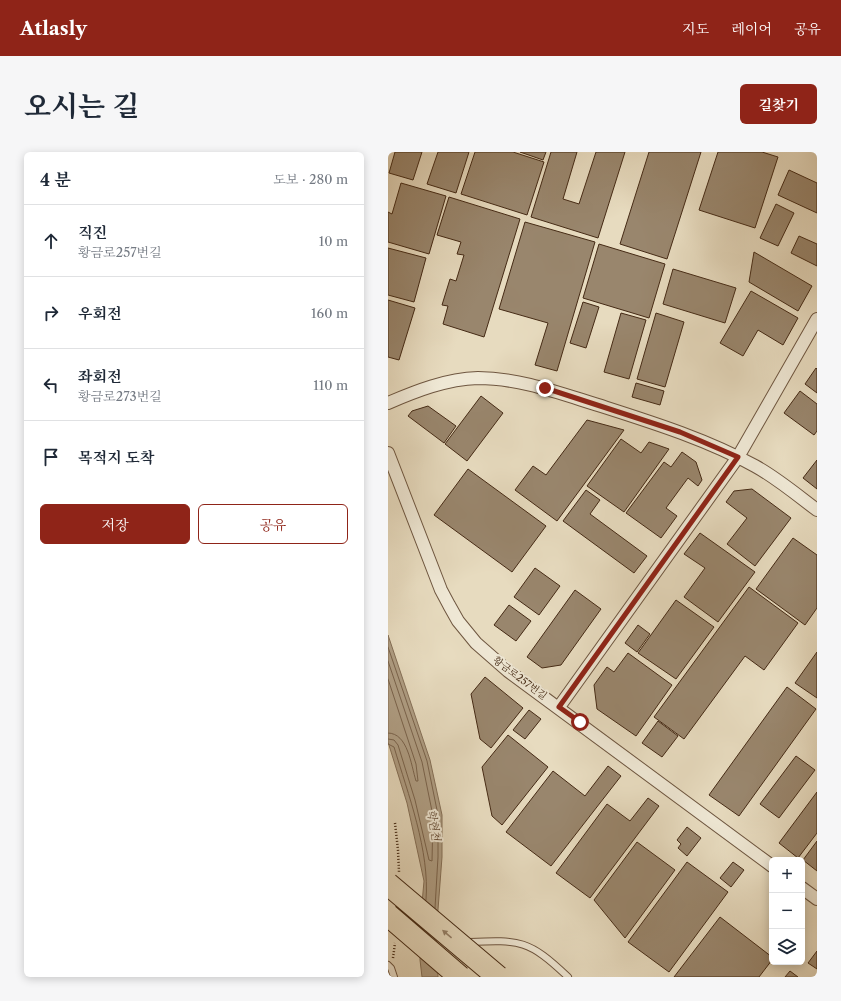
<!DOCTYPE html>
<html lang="ko">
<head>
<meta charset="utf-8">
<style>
	:root { --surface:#fff; --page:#f6f6f7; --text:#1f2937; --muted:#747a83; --line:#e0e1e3; --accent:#8f2418 }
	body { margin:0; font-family:"Libre Caslon Text","Noto Serif KR",serif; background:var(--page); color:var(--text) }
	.controls { position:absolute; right:12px; bottom:12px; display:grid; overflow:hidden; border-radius:6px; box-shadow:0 2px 10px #0003 }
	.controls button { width:36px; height:36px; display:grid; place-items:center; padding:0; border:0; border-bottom:1px solid var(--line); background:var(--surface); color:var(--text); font:20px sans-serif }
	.stop { position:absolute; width:12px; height:12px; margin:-9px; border:3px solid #8f2418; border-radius:50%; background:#fff }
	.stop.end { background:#8f2418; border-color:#fff; box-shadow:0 1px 4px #0008 }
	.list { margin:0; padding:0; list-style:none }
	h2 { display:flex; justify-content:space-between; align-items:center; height:52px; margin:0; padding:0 16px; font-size:17px }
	h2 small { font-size:13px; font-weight:400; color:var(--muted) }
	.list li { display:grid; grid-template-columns:26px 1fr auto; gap:12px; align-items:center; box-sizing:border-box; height:72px; padding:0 16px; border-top:1px solid var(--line) }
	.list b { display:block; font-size:15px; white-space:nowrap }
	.list p { margin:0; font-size:13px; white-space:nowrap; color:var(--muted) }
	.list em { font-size:13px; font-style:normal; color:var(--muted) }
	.actions { display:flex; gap:8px; padding:12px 16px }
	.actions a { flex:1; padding:9px 0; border:1px solid var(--accent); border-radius:6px; text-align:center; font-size:14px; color:var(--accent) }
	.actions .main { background:var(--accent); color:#fff }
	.icon { flex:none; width:22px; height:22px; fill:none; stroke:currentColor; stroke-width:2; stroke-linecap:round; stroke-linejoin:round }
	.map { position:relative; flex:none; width:429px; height:825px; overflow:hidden; border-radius:6px }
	header { display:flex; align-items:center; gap:24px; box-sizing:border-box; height:56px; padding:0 20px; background:var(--accent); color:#fff }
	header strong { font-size:19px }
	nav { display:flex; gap:22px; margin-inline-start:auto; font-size:14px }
	.intro { display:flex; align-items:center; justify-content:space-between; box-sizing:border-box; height:96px; padding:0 24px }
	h1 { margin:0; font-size:28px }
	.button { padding:10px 18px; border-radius:6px; background:var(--accent); color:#fff; font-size:14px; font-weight:700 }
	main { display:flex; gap:24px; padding:0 24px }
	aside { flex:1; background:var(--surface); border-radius:6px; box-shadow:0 2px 10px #0003 }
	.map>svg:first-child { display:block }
	.water { fill:#b09f85; stroke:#857058 }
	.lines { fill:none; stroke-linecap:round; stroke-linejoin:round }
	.shore { stroke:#7a644d; stroke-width:1 }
	.building { fill:#99866d; stroke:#452a15 }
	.lane-casing { stroke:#6e5640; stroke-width:8 }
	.street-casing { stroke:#6e5640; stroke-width:14 }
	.path { stroke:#452a15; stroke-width:2.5; stroke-dasharray:1 2; stroke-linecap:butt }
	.lane { stroke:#efe8d5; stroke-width:6 }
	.street { stroke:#efe8d5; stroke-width:12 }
	.highway-bridge-casing { stroke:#452a15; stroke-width:24; stroke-linecap:butt }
	.highway-bridge { stroke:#e7dbbf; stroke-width:22 }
	.oneway { fill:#96826a }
	.route { stroke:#8f2418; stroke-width:5 }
	.labels { text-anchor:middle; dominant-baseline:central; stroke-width:4; stroke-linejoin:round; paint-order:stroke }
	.street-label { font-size:10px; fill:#452a15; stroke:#efe8d5 }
	.water-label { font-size:11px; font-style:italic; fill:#604731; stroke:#efe8d5 }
</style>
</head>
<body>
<header>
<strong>Atlasly</strong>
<nav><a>지도</a><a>레이어</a><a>공유</a></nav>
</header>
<div class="intro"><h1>오시는 길</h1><a class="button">길찾기</a></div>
<main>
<aside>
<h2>4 분<small>도보 · 280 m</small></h2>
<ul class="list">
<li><svg class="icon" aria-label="ahead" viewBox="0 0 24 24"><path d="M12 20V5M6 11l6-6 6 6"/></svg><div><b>직진</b><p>황금로257번길</p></div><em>10 m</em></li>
<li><svg class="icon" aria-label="right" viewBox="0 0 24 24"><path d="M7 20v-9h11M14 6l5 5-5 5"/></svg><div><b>우회전</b></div><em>160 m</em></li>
<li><svg class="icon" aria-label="left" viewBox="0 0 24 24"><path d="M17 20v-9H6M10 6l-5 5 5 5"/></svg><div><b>좌회전</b><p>황금로273번길</p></div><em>110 m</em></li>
<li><svg class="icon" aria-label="arrive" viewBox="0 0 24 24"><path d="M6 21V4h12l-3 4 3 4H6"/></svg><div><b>목적지 도착</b></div></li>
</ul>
<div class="actions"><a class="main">저장</a><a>공유</a></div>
</aside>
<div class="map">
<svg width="429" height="825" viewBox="0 0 429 825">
	<rect width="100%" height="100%" fill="#e7dbbf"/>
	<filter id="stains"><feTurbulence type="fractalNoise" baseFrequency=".005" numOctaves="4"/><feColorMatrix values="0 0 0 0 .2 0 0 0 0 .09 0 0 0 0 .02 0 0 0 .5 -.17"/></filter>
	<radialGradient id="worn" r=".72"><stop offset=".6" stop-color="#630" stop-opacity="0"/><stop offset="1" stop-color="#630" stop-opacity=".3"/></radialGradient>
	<path class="water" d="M0,483L42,608L54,663V705L48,784L50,825H34L32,808V774L36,729L19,651L0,590Z"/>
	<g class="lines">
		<path class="shore" d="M0,495L39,609L50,663V705L47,756
			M0,509L34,610L45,664L44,709L41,708L27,648L10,593L6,588L0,587
			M0,527L28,612L30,629H28C23,613 20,581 0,581
			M0,592L6,595C20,642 42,699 38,748"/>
	</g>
	<path class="building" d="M7,0H34L25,28L1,21Z
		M50,0H81L68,41L39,32Z
		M87,0H125L156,10L139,63L73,42Z
		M132,0H158L155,8Z
		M163,0H189L175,47L191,52L208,0H237L210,86L143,65Z
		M261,0H313L279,107L232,92Z
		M330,0H374L390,5L367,76L311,58Z
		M401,18L429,31V61L390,43Z
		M13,31L58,44L41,102L0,90V60L4,62Z
		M61,45L132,67L96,185L55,172L60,154L54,153L62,127L68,129L76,103L69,102L73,90L49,83Z
		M388,52L406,61L390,94L372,86Z
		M137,70L207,90L169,219L147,213L160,171L111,157Z
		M411,84L429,92V114L403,101Z
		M211,92L277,112L261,166L195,146Z
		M0,96L38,106L26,150L0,143Z
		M366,100L424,134L410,159L361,130Z
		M285,117L348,136L337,171L275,152Z
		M363,139L410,166L395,193L370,178L355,204L332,191Z
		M0,148L27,156L11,208L0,205Z
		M195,150L211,155L198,196L182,191Z
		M233,161L258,168L241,227L216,220Z
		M268,161L296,170L277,235L249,227Z
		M428,216L429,217V241L417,232Z
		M248,231L276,239L272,253L244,245Z
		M412,239L429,252V279L426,283L396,261Z
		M93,244L115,261L79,309L57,292Z
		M40,254L68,274L56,291L20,264L24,259Z
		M199,268L236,278L169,369L127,338L145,314L158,323Z
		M233,287L253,301L261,290L281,297L236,360L199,334Z
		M294,300L308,310L314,328L310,334L300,326L278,356L289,364L273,386L238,361L276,310L283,315Z
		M429,308V337L415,326Z
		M80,317L158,374L124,420L46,363Z
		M364,337L403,366L367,414L339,392L359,366L338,350L346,339Z
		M198,338L212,348L202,362L259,404L246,421L175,369Z
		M312,381L367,420L330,470L296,445L317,416L296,402Z
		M405,386L429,403V456L417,473L368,437Z
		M147,416L172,434L151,463L126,445Z
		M361,435L410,471L376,518L357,504L296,587L266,565Z
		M187,438L213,457L173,513L154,516L139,505Z
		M288,448L326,475L288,527L250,501Z
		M121,453L143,469L128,489L106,473Z
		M250,473L262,482L249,500L237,491Z
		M429,500V546L407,531Z
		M240,501L284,533L248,584L209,557L206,533L219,515L226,520Z
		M97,525L135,556L103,596L92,587L83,542Z
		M399,535L428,557L351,664L321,643Z
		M141,558L153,567L137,587L125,578Z
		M270,569L290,584L274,605L254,591Z
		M120,583L160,615L114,673L104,664L94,615Z
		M408,604L427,618L391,666L372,652Z
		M220,614L233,624L163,714L118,680L165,619L197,644Z
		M429,640V681L410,706L391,691Z
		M260,646L271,654L202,746L168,721L219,652L242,669Z
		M299,675L313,686L299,704L290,696L293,692L289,688Z
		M429,689V719L415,708Z
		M249,690L287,718L237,786L206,748Z
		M299,710L340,740L281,820L240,790Z
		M345,710L356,718L343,735L332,726Z
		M332,765L384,805V808L371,825H286Z
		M429,799V817L420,811Z
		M402,819L410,825H397Z"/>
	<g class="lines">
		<defs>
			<path id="lane" d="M79,790C132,788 140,787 180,825
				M0,813L3,816L6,825"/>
			<path id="street" d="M0,251C28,239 58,227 90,226C131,226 171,241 210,253C263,270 318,287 367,314C389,326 409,343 429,358
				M0,301L53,438L61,453L70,469L88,491L120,519L384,714
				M171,555L350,305L429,167
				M414,736L429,747"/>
		</defs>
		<use href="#lane" class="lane-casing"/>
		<use href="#street" class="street-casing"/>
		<path class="path" d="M7,671L10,698L11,720
			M5,806L7,791"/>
		<use href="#lane" class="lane"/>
		<use href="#street" class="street"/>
		<defs>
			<path id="highway-bridge" d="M0,732L110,825
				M0,763L72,825"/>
		</defs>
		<use href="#highway-bridge" class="highway-bridge-casing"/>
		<use href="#highway-bridge" class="highway-bridge"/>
	</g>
	<defs><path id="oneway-solid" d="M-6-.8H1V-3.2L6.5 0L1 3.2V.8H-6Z"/></defs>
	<use class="oneway" href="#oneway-solid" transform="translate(59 782) rotate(-140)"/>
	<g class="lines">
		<path class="route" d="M157,236L292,280L350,305L171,555L192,570"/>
	</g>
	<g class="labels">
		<g class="street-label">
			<text transform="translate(132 526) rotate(37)">황금로257번길</text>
		</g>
		<g class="water-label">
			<text transform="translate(46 673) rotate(81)">학현천</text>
		</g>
	</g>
	<rect width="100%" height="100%" filter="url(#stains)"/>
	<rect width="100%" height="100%" fill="url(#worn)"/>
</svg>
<div class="controls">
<button>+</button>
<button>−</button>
<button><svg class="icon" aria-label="layers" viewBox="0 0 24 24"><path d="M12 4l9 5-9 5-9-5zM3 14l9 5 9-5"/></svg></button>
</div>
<div class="stop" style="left:192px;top:570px"></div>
<div class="stop end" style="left:157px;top:236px"></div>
</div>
</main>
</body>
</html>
